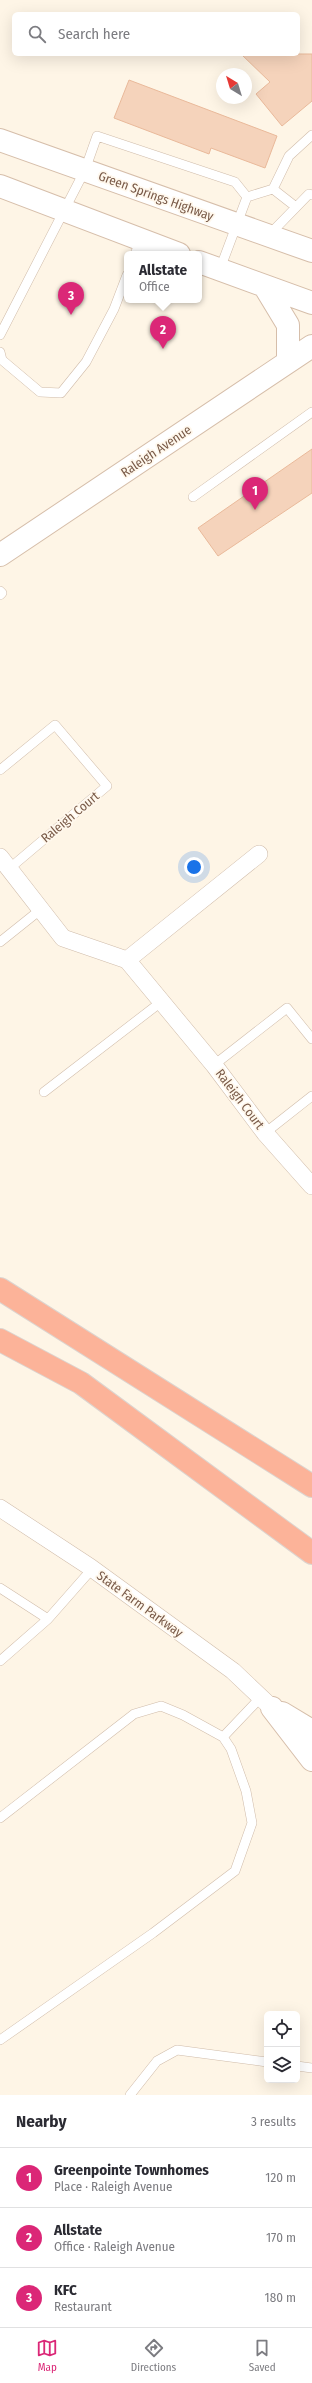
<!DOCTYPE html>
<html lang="en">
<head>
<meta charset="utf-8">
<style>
	:root { --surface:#fff; --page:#f7f7f7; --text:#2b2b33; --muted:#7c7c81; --line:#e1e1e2; --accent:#db2777 }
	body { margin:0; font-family:"Fira Sans Condensed",sans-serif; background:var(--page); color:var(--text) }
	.controls { position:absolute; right:12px; bottom:12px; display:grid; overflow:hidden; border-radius:6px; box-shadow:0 4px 16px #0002 }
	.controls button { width:36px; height:36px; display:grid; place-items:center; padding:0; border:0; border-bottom:1px solid var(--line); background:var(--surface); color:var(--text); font:20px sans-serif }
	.compass { position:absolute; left:216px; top:68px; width:36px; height:36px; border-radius:50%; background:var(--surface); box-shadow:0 4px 16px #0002; rotate:322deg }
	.you { position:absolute; left:194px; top:867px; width:14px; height:14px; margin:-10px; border:3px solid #fff; border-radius:50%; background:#1a73e8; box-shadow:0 0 0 6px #1a73e833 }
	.badge { display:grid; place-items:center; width:26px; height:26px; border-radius:50%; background:var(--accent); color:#fff; font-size:13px; font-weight:700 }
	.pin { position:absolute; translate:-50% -33px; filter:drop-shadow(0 1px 2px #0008) }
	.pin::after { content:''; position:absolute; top:21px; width:14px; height:12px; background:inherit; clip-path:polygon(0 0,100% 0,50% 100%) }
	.popup { position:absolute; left:124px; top:251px; width:78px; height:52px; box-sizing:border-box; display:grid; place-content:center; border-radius:6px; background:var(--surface); filter:drop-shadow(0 1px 3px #0005); font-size:13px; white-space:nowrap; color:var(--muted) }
	.popup b { font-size:15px; color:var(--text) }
	.popup::after { content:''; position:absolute; left:50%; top:100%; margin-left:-8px; border:8px solid transparent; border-top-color:var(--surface) }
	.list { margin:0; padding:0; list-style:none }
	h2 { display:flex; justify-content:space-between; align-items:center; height:52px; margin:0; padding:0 16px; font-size:17px }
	h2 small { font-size:13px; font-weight:400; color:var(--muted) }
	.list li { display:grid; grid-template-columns:26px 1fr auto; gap:12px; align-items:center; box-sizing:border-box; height:60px; padding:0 16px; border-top:1px solid var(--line) }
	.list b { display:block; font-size:15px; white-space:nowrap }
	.list p { margin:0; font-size:13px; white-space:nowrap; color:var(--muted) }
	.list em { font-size:13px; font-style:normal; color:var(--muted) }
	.icon { flex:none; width:22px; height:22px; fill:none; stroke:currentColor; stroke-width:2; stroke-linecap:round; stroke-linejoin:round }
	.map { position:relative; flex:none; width:312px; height:2095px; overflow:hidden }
	.search { position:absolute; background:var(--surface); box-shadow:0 4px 16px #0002; left:12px; right:12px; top:12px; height:44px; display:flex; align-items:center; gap:10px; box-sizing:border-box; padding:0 14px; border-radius:6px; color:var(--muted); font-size:15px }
	.sheet { height:232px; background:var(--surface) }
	nav { display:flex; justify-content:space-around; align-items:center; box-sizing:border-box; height:56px; border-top:1px solid var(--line); background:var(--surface); font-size:11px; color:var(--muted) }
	nav a { display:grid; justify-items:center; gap:2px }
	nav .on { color:var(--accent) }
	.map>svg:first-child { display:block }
	.building { fill:#f5d3bb; stroke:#e9b99a }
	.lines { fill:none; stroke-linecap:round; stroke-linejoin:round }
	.lane-casing { stroke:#d0bcaa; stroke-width:10 }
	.street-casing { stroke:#d0bcaa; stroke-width:18 }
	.secondary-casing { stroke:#d6beaa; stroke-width:24 }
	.highway-casing { stroke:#dcd4cf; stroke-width:24 }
	.lane { stroke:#fff; stroke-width:9 }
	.street { stroke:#fff; stroke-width:17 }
	.secondary { stroke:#fff; stroke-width:22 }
	.highway { stroke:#fcb399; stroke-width:22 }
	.labels { text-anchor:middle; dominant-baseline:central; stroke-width:3.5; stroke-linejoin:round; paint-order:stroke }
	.street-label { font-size:13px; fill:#795a48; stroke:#fff8ed }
</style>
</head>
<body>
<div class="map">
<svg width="312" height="2095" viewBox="0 0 312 2095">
	<rect width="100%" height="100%" fill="#fef5e6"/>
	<path class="building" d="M241,54H312V101L282,126L256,94L270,82Z
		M129,80L277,136L265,168L211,148L209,154L114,118Z
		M312,449V493L218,556L198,528Z"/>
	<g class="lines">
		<defs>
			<path id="lane" d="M273,189L289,156L312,135
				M269,235L309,194L312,195
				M135,254L141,240
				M220,269L247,197L273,189L296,207
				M0,335L85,170L97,136L235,182L247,197
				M0,352L2,360L40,392L61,393L86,362L114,309L127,275
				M193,497L312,412
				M0,591L2,593L0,595
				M0,770L55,725L107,786L10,868
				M0,942L40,910
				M214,1065L287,1008L312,1039
				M44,1092L161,1002
				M265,1133L312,1096
				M0,1588L48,1619
				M0,1661L48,1619L92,1569
				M223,1737L261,1697
				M0,1818L134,1714L161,1706L183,1715L223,1737L231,1749L246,1791L252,1823L235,1871L153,1933L0,2040
				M297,2066L312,2068
				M130,2095L157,2061L177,2050L267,2062"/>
			<path id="street" d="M0,857L63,938L127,960L259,854
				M127,960L214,1065L265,1133L312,1186
				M0,1508L90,1567L233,1671L272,1708"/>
			<path id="secondary" d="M0,140L312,251
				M0,186L179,254
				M199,262L312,303
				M265,287L288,325V362
				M0,555L312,346
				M272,1708L312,1760
				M282,1713L312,1731"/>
			<path id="highway" d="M0,1289L312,1486
				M0,1340L81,1383L312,1553"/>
		</defs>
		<use href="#lane" class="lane-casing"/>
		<use href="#street" class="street-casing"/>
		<use href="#secondary" class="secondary-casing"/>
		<use href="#highway" class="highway-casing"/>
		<use href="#lane" class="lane"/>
		<use href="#street" class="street"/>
		<use href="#secondary" class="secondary"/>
		<use href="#highway" class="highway"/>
	</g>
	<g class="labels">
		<g class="street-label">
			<text transform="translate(156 196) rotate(20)">Green Springs Highway</text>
			<text transform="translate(156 451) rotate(-34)">Raleigh Avenue</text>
			<text transform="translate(70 817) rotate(-40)">Raleigh Court</text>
			<text transform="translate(240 1099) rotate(53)">Raleigh Court</text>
			<text transform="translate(140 1604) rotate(36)">State Farm Parkway</text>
		</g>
	</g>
</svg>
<div class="controls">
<button><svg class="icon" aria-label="locate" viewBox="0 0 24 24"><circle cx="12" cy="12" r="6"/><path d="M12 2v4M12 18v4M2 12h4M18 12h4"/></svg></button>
<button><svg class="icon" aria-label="layers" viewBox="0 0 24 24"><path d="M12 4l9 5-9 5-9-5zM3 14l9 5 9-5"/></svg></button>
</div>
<svg class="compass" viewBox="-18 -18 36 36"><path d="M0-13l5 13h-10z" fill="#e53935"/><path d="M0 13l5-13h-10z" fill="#7c7c81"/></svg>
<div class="you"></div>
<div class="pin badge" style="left:255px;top:510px">1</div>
<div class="pin badge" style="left:163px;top:349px">2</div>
<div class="popup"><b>Allstate</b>Office</div>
<div class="pin badge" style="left:71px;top:315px">3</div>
<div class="search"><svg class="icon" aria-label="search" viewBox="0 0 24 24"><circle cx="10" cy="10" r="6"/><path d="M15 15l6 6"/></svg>Search here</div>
</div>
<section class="sheet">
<h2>Nearby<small>3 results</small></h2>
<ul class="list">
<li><span class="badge">1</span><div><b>Greenpointe Townhomes</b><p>Place · Raleigh Avenue</p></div><em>120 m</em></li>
<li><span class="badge">2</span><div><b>Allstate</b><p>Office · Raleigh Avenue</p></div><em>170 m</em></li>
<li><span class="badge">3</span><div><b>KFC</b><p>Restaurant</p></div><em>180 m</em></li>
</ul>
</section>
<nav>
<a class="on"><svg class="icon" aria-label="map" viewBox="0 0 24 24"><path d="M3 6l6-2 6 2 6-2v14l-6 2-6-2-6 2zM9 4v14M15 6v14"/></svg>Map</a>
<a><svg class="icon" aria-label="directions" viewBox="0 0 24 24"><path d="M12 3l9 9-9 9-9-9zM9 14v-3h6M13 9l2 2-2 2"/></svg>Directions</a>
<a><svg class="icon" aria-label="saved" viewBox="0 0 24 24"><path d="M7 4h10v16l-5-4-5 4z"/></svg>Saved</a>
</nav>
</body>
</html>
